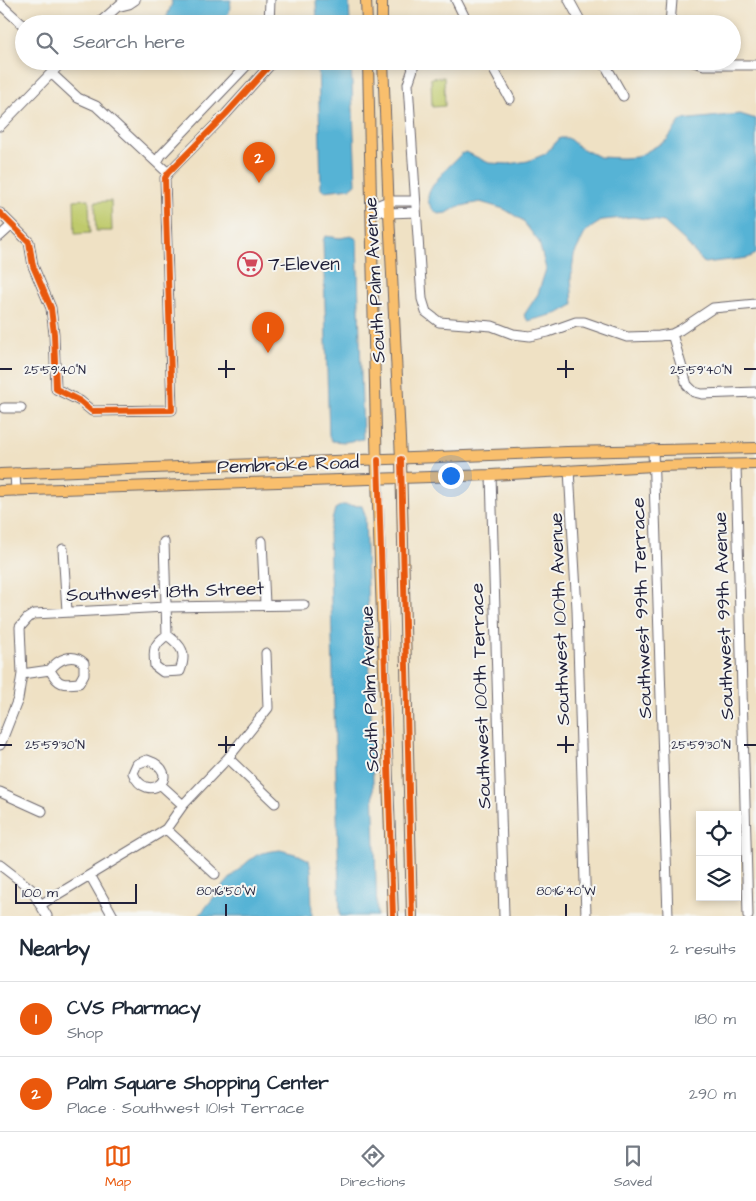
<!DOCTYPE html>
<html lang="en">
<head>
<meta charset="utf-8">
<style>
	:root { --surface:#fff; --page:#f6f6f7; --text:#1f2937; --muted:#747a83; --line:#e0e1e3; --accent:#ea580c }
	body { margin:0; font-family:"Architects Daughter",sans-serif; background:var(--page); color:var(--text) }
	.controls { position:absolute; right:15px; bottom:15px; display:grid; overflow:hidden; border-radius:0px; box-shadow:0 2px 8px #0003 }
	.controls button { width:45px; height:45px; display:grid; place-items:center; padding:0; border:0; border-bottom:1px solid var(--line); background:var(--surface); color:var(--text); font:25px sans-serif }
	.scale { position:absolute; left:15px; bottom:12px; width:122px; box-sizing:border-box; padding-left:5px; border:2px solid #22223b; border-top:0; font-size:14px; line-height:18px; white-space:nowrap; color:#22223b; -webkit-text-stroke:4px #f6f6f2; paint-order:stroke }
	.you { position:absolute; left:450px; top:475px; width:18px; height:18px; margin:-12px; border:4px solid #fff; border-radius:50%; background:#1a73e8; box-shadow:0 0 0 8px #1a73e833 }
	.badge { display:grid; place-items:center; width:32px; height:32px; border-radius:50%; background:var(--accent); color:#fff; font-size:16px; font-weight:700 }
	.pin { position:absolute; translate:-50% -41px; filter:drop-shadow(0 1px 2px #0008) }
	.pin::after { content:''; position:absolute; top:26px; width:18px; height:15px; background:inherit; clip-path:polygon(0 0,100% 0,50% 100%) }
	.list { margin:0; padding:0; list-style:none }
	h2 { display:flex; justify-content:space-between; align-items:center; height:65px; margin:0; padding:0 20px; font-size:21px }
	h2 small { font-size:16px; font-weight:400; color:var(--muted) }
	.list li { display:grid; grid-template-columns:32px 1fr auto; gap:15px; align-items:center; box-sizing:border-box; height:75px; padding:0 20px; border-top:1px solid var(--line) }
	.list b { display:block; font-size:19px; white-space:nowrap }
	.list p { margin:0; font-size:16px; white-space:nowrap; color:var(--muted) }
	.list em { font-size:16px; font-style:normal; color:var(--muted) }
	.icon { flex:none; width:28px; height:28px; fill:none; stroke:currentColor; stroke-width:2; stroke-linecap:round; stroke-linejoin:round }
	.map { position:relative; flex:none; width:756px; height:916px; overflow:hidden }
	.search { position:absolute; background:var(--surface); box-shadow:0 2px 8px #0003; left:15px; right:15px; top:15px; height:55px; display:flex; align-items:center; gap:12px; box-sizing:border-box; padding:0 18px; border-radius:28px; color:var(--muted); font-size:19px }
	.sheet { height:215px; background:var(--surface) }
	nav { display:flex; justify-content:space-around; align-items:center; box-sizing:border-box; height:70px; border-top:1px solid var(--line); background:var(--surface); font-size:14px; color:var(--muted) }
	nav a { display:grid; justify-items:center; gap:2px }
	nav .on { color:var(--accent) }
	.map>svg:first-child { display:block }
	.green { fill:#bfca6c; stroke:#707654 }
	.water { fill:#57b3d5; stroke:#3c6a88 }
	.lines { fill:none; stroke-linecap:round; stroke-linejoin:round }
	.minor-casing { stroke:#6a656b; stroke-width:11 }
	.major-casing { stroke:#6a656b; stroke-width:12 }
	.minor { stroke:#fff; stroke-width:9 }
	.major { stroke:#f9bf6d; stroke-width:10 }
	.cycleway-casing { stroke:#f6f6f2; stroke-width:9 }
	.cycleway { stroke:#e8590c; stroke-width:6 }
	.ticks { fill:none; stroke:#22223b; stroke-width:2 }
	.labels { text-anchor:middle; dominant-baseline:central; stroke-width:4; stroke-linejoin:round; paint-order:stroke }
	.poi-label { font-size:19px; fill:#22223b; stroke:#f6f6f2; text-anchor:start }
	.street-label { font-size:19px; fill:#22223b; stroke:#f6f6f2 }
	.ticks-label { font-size:12px; text-anchor:middle; fill:#22223b; stroke:#f6f6f2; stroke-width:4; stroke-linejoin:round; paint-order:stroke }
</style>
</head>
<body>
<div class="map">
<svg width="756" height="916" viewBox="0 0 756 916">
	<rect width="100%" height="100%" fill="#f6f6f2"/>
	<filter id="ink" filterUnits="userSpaceOnUse"><feTurbulence type="fractalNoise" baseFrequency=".02" numOctaves="2"/><feDisplacementMap in="SourceGraphic" scale="10" xChannelSelector="R" yChannelSelector="G"/><feConvolveMatrix kernelMatrix="1 2 1 2 8 2 1 2 1" color-interpolation-filters="sRGB"/></filter>
	<filter id="wash" filterUnits="userSpaceOnUse"><feTurbulence type="fractalNoise" baseFrequency=".0096" numOctaves="4" result="noise"/><feDisplacementMap in="SourceGraphic" scale="20" xChannelSelector="R" yChannelSelector="G"/><feGaussianBlur stdDeviation="1.12" result="paint"/><feColorMatrix in="noise" values="0 0 0 0 0 0 0 0 0 0 0 0 0 0 0 0 0 1.4 0 .05"/><feComposite in="paint" operator="in"/></filter>
	<g filter="url(#wash)">
		<rect width="100%" height="100%" fill="#efe1c4"/>
		<path class="green" d="M444,77L445,106L432,107L431,78Z
			M89,199L90,233L75,234L74,200Z
			M111,201L112,231H96L95,202Z"/>
		<path class="water" d="M171,0H231L229,13L219,24H164L172,3Z
			M316,0H349L350,24H317Z
			M318,61H351L356,184L351,188L324,191L321,189Z
			M740,114L756,119V254L748,258L704,263L684,240L664,222L633,217L603,220L586,231L574,255L571,278L573,305L559,313L528,321L524,315L538,294L546,269L539,242L522,220L504,209L480,202L457,207L447,213L438,214C433,210 428,205 428,198C428,185 452,164 461,154L466,152L489,163L509,164L528,161L545,154L560,138H568L579,147L599,157L622,158L637,157L667,140L681,120Z
			M325,236L340,238L351,236L357,239L363,439L345,442L332,441L329,436L323,241Z
			M342,505L362,506L365,515L377,916H340L329,532L335,509Z
			M280,850L299,855L309,860L311,870L312,916H199C214,897 236,868 257,855C263,852 273,851 280,850Z"/>
	</g>
	<g filter="url(#ink)">
		<g class="lines">
			<defs>
				<path id="minor" d="M456,0L468,24
					M569,0L582,24
					M0,4L24,26
					M121,6L129,4L135,0
					M98,24L125,0
					M269,24L270,0
					M670,24L672,0
					M410,61L413,69L408,84L422,299L426,312L439,322L492,326L513,334L530,336L548,332L576,322H584L627,337L659,336L672,334L680,330L713,308L756,304
					M489,61L510,99
					M603,61L623,96
					M690,61L704,65H756
					M51,73L78,98L96,106L168,173
					M0,126L63,61
					M157,162L161,155L251,61
					M371,208L389,213L416,212
					M371,208L389,201H415
					M0,213L29,242L33,266L51,308L54,334L56,389L80,401L92,411L172,410L165,178L168,173L226,114L271,64L270,61
					M0,236L12,225
					M672,334L687,385L694,392L702,394L756,392
					M4,408H21
					M653,449L668,916
					M736,465L748,916
					M569,470L577,609L586,916
					M15,473L16,491
					M491,475L504,916
					M262,541L265,604
					M164,542L167,635C153,645 153,650 155,666L163,672L180,671C187,653 182,646 167,635
					M63,549L67,611
					M22,674L50,670C58,659 73,652 84,663V674L79,683C63,685 58,685 50,670
					M0,745L18,699L22,674L20,627L28,618L34,614L166,607L304,605
					M228,758L275,803
					M147,760C186,773 147,807 133,773L137,764Z
					M161,785L183,805
					M0,792L42,811
					M166,829L215,874
					M0,865L31,889L47,916
					M90,875L113,916
					M40,905L166,829L183,805L228,758L268,708L266,653"/>
				<path id="major" d="M366,0L367,24
					M382,0V24
					M368,61L377,479L393,916
					M383,61L389,213L401,459L412,916
					M0,474L567,452L756,448
					M0,491L491,475L654,466L756,464"/>
			</defs>
			<use href="#minor" class="minor-casing"/>
			<use href="#major" class="major-casing"/>
			<use href="#minor" class="minor"/>
			<use href="#major" class="major"/>
			<defs>
				<path id="cycleway" d="M0,213L29,242L33,266L51,308L54,334L56,389L80,401L92,411L172,410L165,178L168,173L226,114L271,64L270,61
					M401,459L412,916
					M378,460L393,916"/>
			</defs>
			<use href="#cycleway" class="cycleway-casing"/>
			<use href="#cycleway" class="cycleway"/>
		</g>
	</g>
	<path class="ticks" d="M226,360V378M566,360V378M0,369H12M218,369H235M557,369H574M744,369H756M226,736V753M566,736V753M0,745H12M218,745H235M557,745H574M744,745H756M226,904V916M566,904V916"/>
	<defs>
		<symbol id="supermarket-ring" viewBox="-11 -11 22 22"><circle r="9.5" fill="#f6f6f2" stroke="#d1495b" stroke-width="1.5"/><path d="M-6-5.5h2.5l.6 2H6L4.5 2H-2.5L-4.4-4H-6ZM-1.5 3.2a1.3 1.3 0 1 0 .1 0ZM3 3.2a1.3 1.3 0 1 0 .1 0Z" fill="#d1495b"/></symbol>
	</defs>
	<g fill-rule="evenodd">
		<use href="#supermarket-ring" x="236" y="250" width="28" height="28"/>
	</g>
	<g class="labels">
		<g class="poi-label">
			<text x="268" y="264">7-Eleven</text>
		</g>
		<g class="street-label">
			<text transform="translate(375 280) rotate(-93)">South Palm Avenue</text>
			<text transform="translate(288 465) rotate(-2)">Pembroke Road</text>
			<text transform="translate(165 592) rotate(-2)">Southwest 18th Street</text>
			<text transform="translate(642 608) rotate(-92)">Southwest 99th Terrace</text>
			<text transform="translate(724 616) rotate(-92)">Southwest 99th Avenue</text>
			<text transform="translate(560 619) rotate(-92)">Southwest 100th Avenue</text>
			<text transform="translate(370 689) rotate(-92)">South Palm Avenue</text>
			<text transform="translate(481 696) rotate(-92)">Southwest 100th Terrace</text>
		</g>
	</g>
	<g class="ticks-label">
		<text x="55" y="374">25°59'40"N</text>
		<text x="701" y="374">25°59'40"N</text>
		<text x="55" y="749">25°59'30"N</text>
		<text x="701" y="749">25°59'30"N</text>
		<text x="226" y="895">80°16'50"W</text>
		<text x="566" y="895">80°16'40"W</text>
	</g>
</svg>
<div class="controls">
<button><svg class="icon" aria-label="locate" viewBox="0 0 24 24"><circle cx="12" cy="12" r="6"/><path d="M12 2v4M12 18v4M2 12h4M18 12h4"/></svg></button>
<button><svg class="icon" aria-label="layers" viewBox="0 0 24 24"><path d="M12 4l9 5-9 5-9-5zM3 14l9 5 9-5"/></svg></button>
</div>
<div class="scale">100 m</div>
<div class="you"></div>
<div class="pin badge" style="left:268px;top:353px">1</div>
<div class="pin badge" style="left:259px;top:183px">2</div>
<div class="search"><svg class="icon" aria-label="search" viewBox="0 0 24 24"><circle cx="10" cy="10" r="6"/><path d="M15 15l6 6"/></svg>Search here</div>
</div>
<section class="sheet">
<h2>Nearby<small>2 results</small></h2>
<ul class="list">
<li><span class="badge">1</span><div><b>CVS Pharmacy</b><p>Shop</p></div><em>180 m</em></li>
<li><span class="badge">2</span><div><b>Palm Square Shopping Center</b><p>Place · Southwest 101st Terrace</p></div><em>290 m</em></li>
</ul>
</section>
<nav>
<a class="on"><svg class="icon" aria-label="map" viewBox="0 0 24 24"><path d="M3 6l6-2 6 2 6-2v14l-6 2-6-2-6 2zM9 4v14M15 6v14"/></svg>Map</a>
<a><svg class="icon" aria-label="directions" viewBox="0 0 24 24"><path d="M12 3l9 9-9 9-9-9zM9 14v-3h6M13 9l2 2-2 2"/></svg>Directions</a>
<a><svg class="icon" aria-label="saved" viewBox="0 0 24 24"><path d="M7 4h10v16l-5-4-5 4z"/></svg>Saved</a>
</nav>
</body>
</html>
